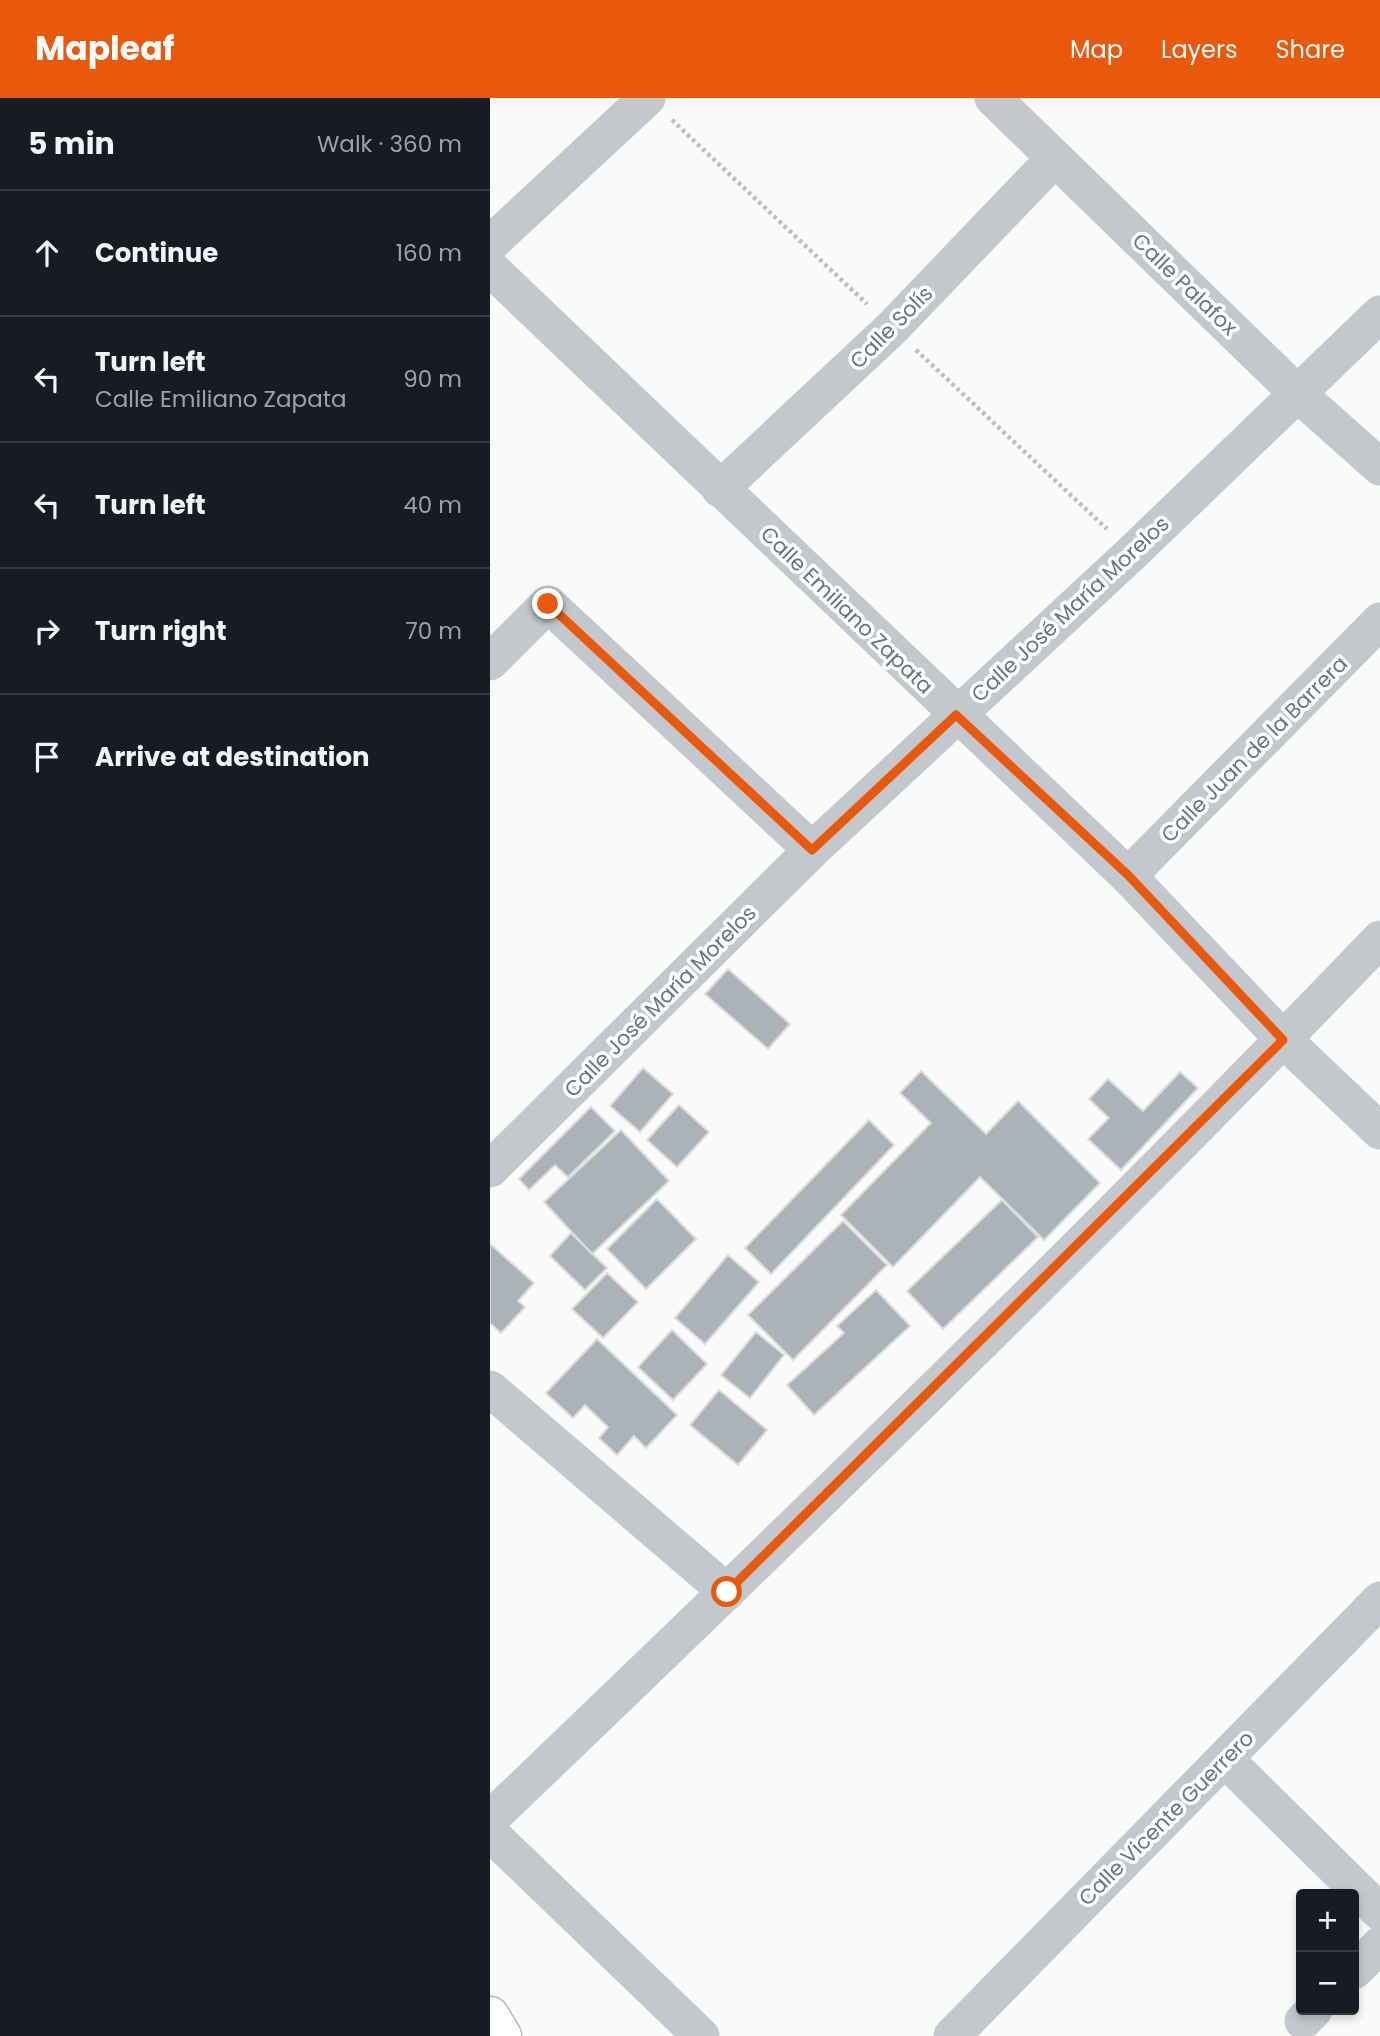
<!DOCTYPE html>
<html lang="en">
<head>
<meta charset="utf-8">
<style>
	:root { --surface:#171b24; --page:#242831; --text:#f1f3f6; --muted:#9ea1a6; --line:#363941; --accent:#ea580c }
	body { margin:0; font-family:Poppins,sans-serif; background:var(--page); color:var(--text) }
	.controls { position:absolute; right:21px; bottom:21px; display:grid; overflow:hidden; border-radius:7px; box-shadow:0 4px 10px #0003 }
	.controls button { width:63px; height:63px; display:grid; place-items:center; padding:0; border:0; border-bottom:2px solid var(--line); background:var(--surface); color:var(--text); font:35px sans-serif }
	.stop { position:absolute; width:21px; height:21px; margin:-16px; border:5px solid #ea580c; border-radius:50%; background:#fff }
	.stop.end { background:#ea580c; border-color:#fff; box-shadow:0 2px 7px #0008 }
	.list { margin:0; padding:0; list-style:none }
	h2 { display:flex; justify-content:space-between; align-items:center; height:91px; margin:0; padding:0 28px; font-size:30px }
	h2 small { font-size:23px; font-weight:400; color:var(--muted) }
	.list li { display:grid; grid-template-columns:46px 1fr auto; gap:21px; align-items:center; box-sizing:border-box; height:126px; padding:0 28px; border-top:2px solid var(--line) }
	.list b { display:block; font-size:26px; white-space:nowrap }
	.list p { margin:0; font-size:23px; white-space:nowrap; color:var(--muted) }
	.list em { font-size:23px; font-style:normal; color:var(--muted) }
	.icon { flex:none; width:38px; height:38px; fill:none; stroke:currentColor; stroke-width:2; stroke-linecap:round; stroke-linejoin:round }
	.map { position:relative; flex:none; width:890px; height:1938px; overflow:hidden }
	header { display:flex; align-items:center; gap:42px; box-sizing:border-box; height:98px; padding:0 35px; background:var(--accent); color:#fff }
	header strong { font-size:33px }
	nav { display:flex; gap:38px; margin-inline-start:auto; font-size:24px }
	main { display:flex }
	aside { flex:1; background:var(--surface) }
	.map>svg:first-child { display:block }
	.building { fill:#aab3b9; stroke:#dcdcda; stroke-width:2 }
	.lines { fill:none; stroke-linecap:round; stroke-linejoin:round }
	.primary-casing { stroke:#b5babe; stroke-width:41 }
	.path { stroke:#bbbfc2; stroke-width:4.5; stroke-dasharray:3.5 3.5; stroke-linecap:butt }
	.street { stroke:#c3c8cc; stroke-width:37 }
	.primary { stroke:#fff; stroke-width:38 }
	.route { stroke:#ea580c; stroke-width:9 }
	.labels { text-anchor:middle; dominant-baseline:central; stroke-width:7; stroke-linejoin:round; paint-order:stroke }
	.street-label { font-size:21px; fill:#657683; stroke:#fff }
</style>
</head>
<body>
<header>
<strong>Mapleaf</strong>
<nav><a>Map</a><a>Layers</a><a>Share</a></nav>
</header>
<main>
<aside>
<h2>5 min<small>Walk · 360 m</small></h2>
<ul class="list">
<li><svg class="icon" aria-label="ahead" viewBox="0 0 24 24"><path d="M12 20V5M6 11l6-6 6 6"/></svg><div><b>Continue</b></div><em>160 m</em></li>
<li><svg class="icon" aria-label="left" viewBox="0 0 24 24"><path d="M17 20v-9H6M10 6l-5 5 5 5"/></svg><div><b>Turn left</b><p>Calle Emiliano Zapata</p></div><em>90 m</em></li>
<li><svg class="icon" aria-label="left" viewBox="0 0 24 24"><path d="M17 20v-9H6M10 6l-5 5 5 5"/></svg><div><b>Turn left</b></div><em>40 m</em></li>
<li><svg class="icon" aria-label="right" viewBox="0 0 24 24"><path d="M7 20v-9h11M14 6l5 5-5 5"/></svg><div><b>Turn right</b></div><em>70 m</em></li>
<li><svg class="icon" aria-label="arrive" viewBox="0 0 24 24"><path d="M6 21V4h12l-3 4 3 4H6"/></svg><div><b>Arrive at destination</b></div></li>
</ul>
</aside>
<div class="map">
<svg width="890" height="1938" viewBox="0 0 890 1938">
	<rect width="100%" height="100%" fill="#fafaf8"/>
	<path class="building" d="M238,871L300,926L278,951L215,896Z
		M153,970L183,996L150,1034L120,1008Z
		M431,973L496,1036L528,1003L610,1085L554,1142L490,1079L403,1169L351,1117L441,1025L410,995Z
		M690,974L708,990L631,1072L598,1041L619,1020L599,1001L618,981L653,1013Z
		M189,1007L219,1034L187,1069L157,1042Z
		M101,1009L125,1033L78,1079L65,1067L39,1092L29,1081Z
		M379,1022L404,1047L281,1176L255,1150Z
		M131,1032L179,1083L102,1156L54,1104Z
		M167,1101L206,1141L156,1191L117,1151Z
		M512,1102L548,1139L453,1231L417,1193Z
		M353,1123L397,1167L303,1262L258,1217Z
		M81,1135L117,1170L95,1192L60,1158Z
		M0,1146L44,1185L28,1203L35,1209L11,1235L0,1225Z
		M238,1157L269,1184L215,1246L185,1220Z
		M117,1175L148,1204L113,1240L82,1211Z
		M386,1192L420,1228L324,1317L297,1287L354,1235L347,1228Z
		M182,1232L217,1266L183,1302L148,1269Z
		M266,1234L294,1257L260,1300L231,1277Z
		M107,1241L187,1317L156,1350L144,1338L127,1357L109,1340L118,1329L95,1307L83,1320L56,1295Z
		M229,1292L277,1332L248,1367L200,1327Z"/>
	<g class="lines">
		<defs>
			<path id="primary" d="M0,1918L12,1938"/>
		</defs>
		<use href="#primary" class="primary-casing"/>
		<path class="path" d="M182,22L377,206
			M426,252L617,431"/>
		<path class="street" d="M503,0L808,296L890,369
			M0,146L157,0
			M0,170L638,778L794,942L890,1033
			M230,391L402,230L565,60
			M0,564L58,506L322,752
			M638,778L890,523
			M0,1071L322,752L642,455L890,216
			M0,1291L237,1494
			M735,1661L890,1814
			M0,1721C301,1433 601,1142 890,841
			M0,1735L211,1938
			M864,1873L890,1847
			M813,1923L824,1912
			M462,1938L890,1502"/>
		<use href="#primary" class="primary"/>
	</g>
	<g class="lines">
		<path class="route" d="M58,506L322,752L466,617L639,778L793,942L237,1494"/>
	</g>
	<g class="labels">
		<g class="street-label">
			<text transform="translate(695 186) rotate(44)">Calle Palafox</text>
			<text transform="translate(401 229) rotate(-45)">Calle Solís</text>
			<text transform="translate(580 511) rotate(-43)">Calle José María Morelos</text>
			<text transform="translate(357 512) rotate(44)">Calle Emiliano Zapata</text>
			<text transform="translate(764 651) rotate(-45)">Calle Juan de la Barrera</text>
			<text transform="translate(170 903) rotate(-45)">Calle José María Morelos</text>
			<text transform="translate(676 1720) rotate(-45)">Calle Vicente Guerrero</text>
		</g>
	</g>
</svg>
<div class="controls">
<button>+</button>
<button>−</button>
</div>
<div class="stop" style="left:237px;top:1494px"></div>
<div class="stop end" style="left:58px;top:506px"></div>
</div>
</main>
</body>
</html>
